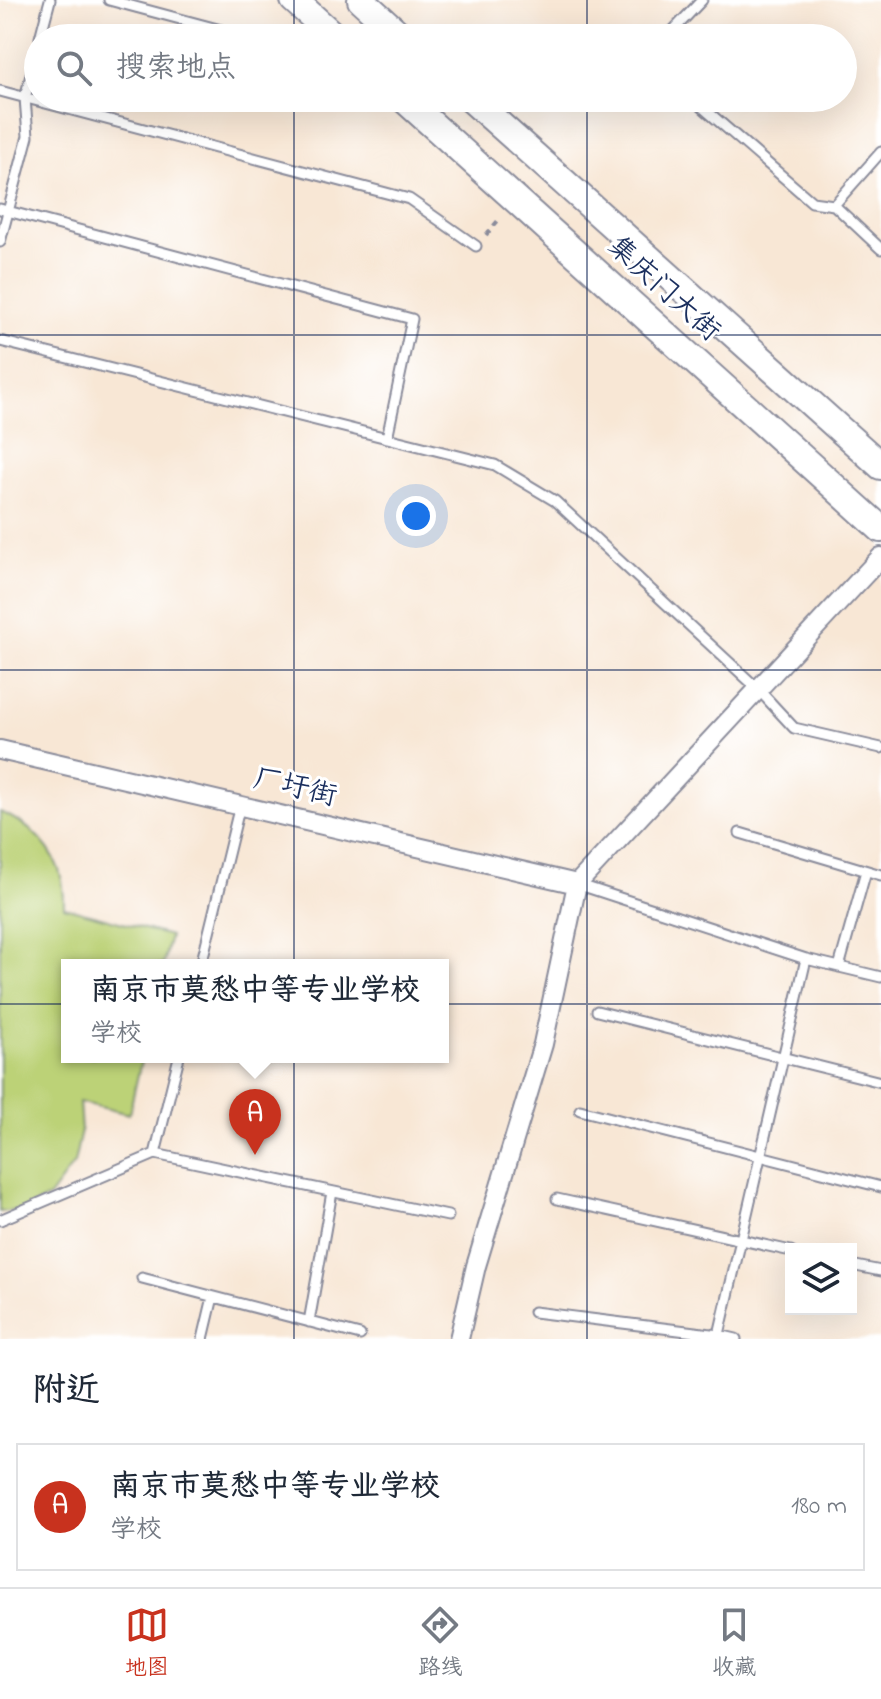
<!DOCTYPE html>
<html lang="zh">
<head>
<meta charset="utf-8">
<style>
	:root { --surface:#fff; --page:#f2f2f3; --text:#1f2937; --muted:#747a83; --line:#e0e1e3; --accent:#c8321e }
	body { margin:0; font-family:"Indie Flower","LXGW WenKai TC",sans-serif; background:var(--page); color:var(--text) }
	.controls { position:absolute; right:24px; bottom:24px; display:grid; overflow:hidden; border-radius:0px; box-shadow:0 8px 32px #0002 }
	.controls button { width:72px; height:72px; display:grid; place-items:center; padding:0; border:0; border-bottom:2px solid var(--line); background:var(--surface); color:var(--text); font:40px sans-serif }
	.you { position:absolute; left:416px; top:516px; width:28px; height:28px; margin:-20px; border:6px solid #fff; border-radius:50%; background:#1a73e8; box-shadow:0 0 0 12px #1a73e833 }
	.badge { display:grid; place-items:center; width:52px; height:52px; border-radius:50%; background:var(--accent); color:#fff; font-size:26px; font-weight:700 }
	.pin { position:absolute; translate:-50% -66px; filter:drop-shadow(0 2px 4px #0008) }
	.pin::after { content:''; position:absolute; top:42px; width:28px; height:24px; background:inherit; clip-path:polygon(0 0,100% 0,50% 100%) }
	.popup { position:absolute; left:61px; top:959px; width:388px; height:104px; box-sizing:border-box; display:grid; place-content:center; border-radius:0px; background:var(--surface); filter:drop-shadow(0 2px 6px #0005); font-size:26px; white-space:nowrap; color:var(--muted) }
	.popup b { font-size:30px; color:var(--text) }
	.popup::after { content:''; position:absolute; left:50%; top:100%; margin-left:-16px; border:16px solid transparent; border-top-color:var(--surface) }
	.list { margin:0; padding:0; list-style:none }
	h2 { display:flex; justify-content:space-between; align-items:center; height:104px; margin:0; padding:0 32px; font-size:34px }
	h2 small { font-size:26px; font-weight:400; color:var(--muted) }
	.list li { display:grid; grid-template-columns:52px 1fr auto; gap:24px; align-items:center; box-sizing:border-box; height:128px; margin:0 16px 16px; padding:0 16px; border:2px solid var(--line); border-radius:0px }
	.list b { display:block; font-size:30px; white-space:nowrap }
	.list p { margin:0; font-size:26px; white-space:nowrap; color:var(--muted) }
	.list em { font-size:26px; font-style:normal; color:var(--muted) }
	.icon { flex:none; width:44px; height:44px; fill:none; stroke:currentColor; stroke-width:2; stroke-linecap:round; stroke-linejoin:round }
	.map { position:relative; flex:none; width:881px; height:1339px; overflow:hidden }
	.search { position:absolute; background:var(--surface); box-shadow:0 8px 32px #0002; left:24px; right:24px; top:24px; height:88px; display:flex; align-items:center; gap:20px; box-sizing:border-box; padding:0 28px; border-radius:44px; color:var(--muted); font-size:30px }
	.sheet { height:248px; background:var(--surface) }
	nav { display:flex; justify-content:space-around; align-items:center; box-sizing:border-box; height:112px; border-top:2px solid var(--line); background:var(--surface); font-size:22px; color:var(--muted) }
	nav a { display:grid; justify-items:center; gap:4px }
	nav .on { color:var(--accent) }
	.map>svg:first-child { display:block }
	.green { fill:#bcd277; stroke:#6c806a; stroke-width:2 }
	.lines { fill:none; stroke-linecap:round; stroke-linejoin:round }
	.service-casing { stroke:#8a8b9a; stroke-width:13 }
	.minor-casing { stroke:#8a8b9a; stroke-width:22 }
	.secondary-casing { stroke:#8a8b9a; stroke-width:30 }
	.path { stroke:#8a8b9a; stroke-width:4; stroke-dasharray:6 6; stroke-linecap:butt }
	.service { stroke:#fff; stroke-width:9 }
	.minor { stroke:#fff; stroke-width:18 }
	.secondary { stroke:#fff; stroke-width:26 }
	.grid { fill:none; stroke:#1b2f5e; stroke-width:2; stroke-opacity:0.55 }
	.labels { text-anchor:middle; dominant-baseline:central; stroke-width:6; stroke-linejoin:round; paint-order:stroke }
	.street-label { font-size:28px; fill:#1b2f5e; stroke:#fff }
</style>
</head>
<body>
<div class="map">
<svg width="881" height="1339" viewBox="0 0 881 1339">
	<rect width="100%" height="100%" fill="#fff"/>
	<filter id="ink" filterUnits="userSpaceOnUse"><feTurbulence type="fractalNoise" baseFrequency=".0125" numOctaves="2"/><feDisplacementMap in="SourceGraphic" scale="16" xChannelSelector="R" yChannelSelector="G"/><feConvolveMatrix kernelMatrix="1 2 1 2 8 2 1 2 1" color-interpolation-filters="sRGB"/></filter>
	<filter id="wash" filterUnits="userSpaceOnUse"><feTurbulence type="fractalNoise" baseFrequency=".006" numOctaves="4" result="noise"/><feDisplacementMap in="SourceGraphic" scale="32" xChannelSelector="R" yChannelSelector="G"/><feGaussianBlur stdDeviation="1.8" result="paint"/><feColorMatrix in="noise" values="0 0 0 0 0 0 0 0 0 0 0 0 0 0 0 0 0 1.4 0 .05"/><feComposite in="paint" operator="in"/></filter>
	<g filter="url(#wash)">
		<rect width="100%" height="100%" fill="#f8e7d5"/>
		<path class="green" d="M0,812C30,824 56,849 62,881C64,890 64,899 64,907L170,936L163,965H67V1057H142L129,1114L79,1102L81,1131L74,1163L49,1197L23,1210L0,1212Z"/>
	</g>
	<g filter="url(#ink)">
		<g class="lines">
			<defs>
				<path id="service" d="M109,0L225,31
					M40,38L50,0
					M666,38L702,0
					M0,91L409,199L476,246
					M692,98L812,202L834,205L881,249
					M834,205L881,152
					M0,209L412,319L387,438
					M0,242L28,136L25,98L38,48
					M0,341L495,465L555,501L758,689L794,728L881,748
					M740,833L881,875
					M577,884L806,959L881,977
					M201,965L240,805
					M839,967L866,871
					M597,1011L881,1082
					M580,1110L881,1187
					M155,1154L448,1216
					M557,1199L791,1251
					M0,1220L155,1154L179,1057
					M851,1265L881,1271
					M142,1278L360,1335
					M534,1312L719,1335L736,1339
					M309,1322L332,1192
					M203,1339L213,1297
					M718,1339L806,959"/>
				<path id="minor" d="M0,750L577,884
					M459,1339L476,1266L543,1044L577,884L881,557"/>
				<path id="secondary" d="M294,0L336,38
					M361,0L403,38
					M403,98L881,529
					M470,98L881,466"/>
			</defs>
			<use href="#service" class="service-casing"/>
			<use href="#minor" class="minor-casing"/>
			<use href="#secondary" class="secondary-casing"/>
			<path class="path" d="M486,235L501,217"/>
			<use href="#service" class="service"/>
			<use href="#minor" class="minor"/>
			<use href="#secondary" class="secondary"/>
		</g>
	</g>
	<path class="grid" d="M294,0V38M587,0V38M294,98V1339M587,98V1339M0,335H881M0,670H881M0,1004H881"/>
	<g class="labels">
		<g class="street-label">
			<text transform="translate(663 290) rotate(42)">集庆门大街</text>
			<text transform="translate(295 789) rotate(13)">厂圩街</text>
		</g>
	</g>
</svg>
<div class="controls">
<button><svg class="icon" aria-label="layers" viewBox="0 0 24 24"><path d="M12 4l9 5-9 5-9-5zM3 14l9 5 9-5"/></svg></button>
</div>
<div class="you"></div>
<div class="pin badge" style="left:255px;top:1155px">A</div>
<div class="popup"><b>南京市莫愁中等专业学校</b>学校</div>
<div class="search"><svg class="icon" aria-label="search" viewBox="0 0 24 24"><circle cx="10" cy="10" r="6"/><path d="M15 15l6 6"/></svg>搜索地点</div>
</div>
<section class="sheet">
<h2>附近<small></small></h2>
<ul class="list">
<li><span class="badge">A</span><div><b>南京市莫愁中等专业学校</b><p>学校</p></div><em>180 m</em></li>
</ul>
</section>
<nav>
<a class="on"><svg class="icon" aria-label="map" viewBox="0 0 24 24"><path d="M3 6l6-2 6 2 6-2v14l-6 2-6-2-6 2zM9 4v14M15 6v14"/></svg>地图</a>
<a><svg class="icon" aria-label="directions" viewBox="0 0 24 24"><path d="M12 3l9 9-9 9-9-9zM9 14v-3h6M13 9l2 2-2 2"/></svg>路线</a>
<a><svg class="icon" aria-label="saved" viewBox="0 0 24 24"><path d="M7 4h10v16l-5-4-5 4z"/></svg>收藏</a>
</nav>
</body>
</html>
